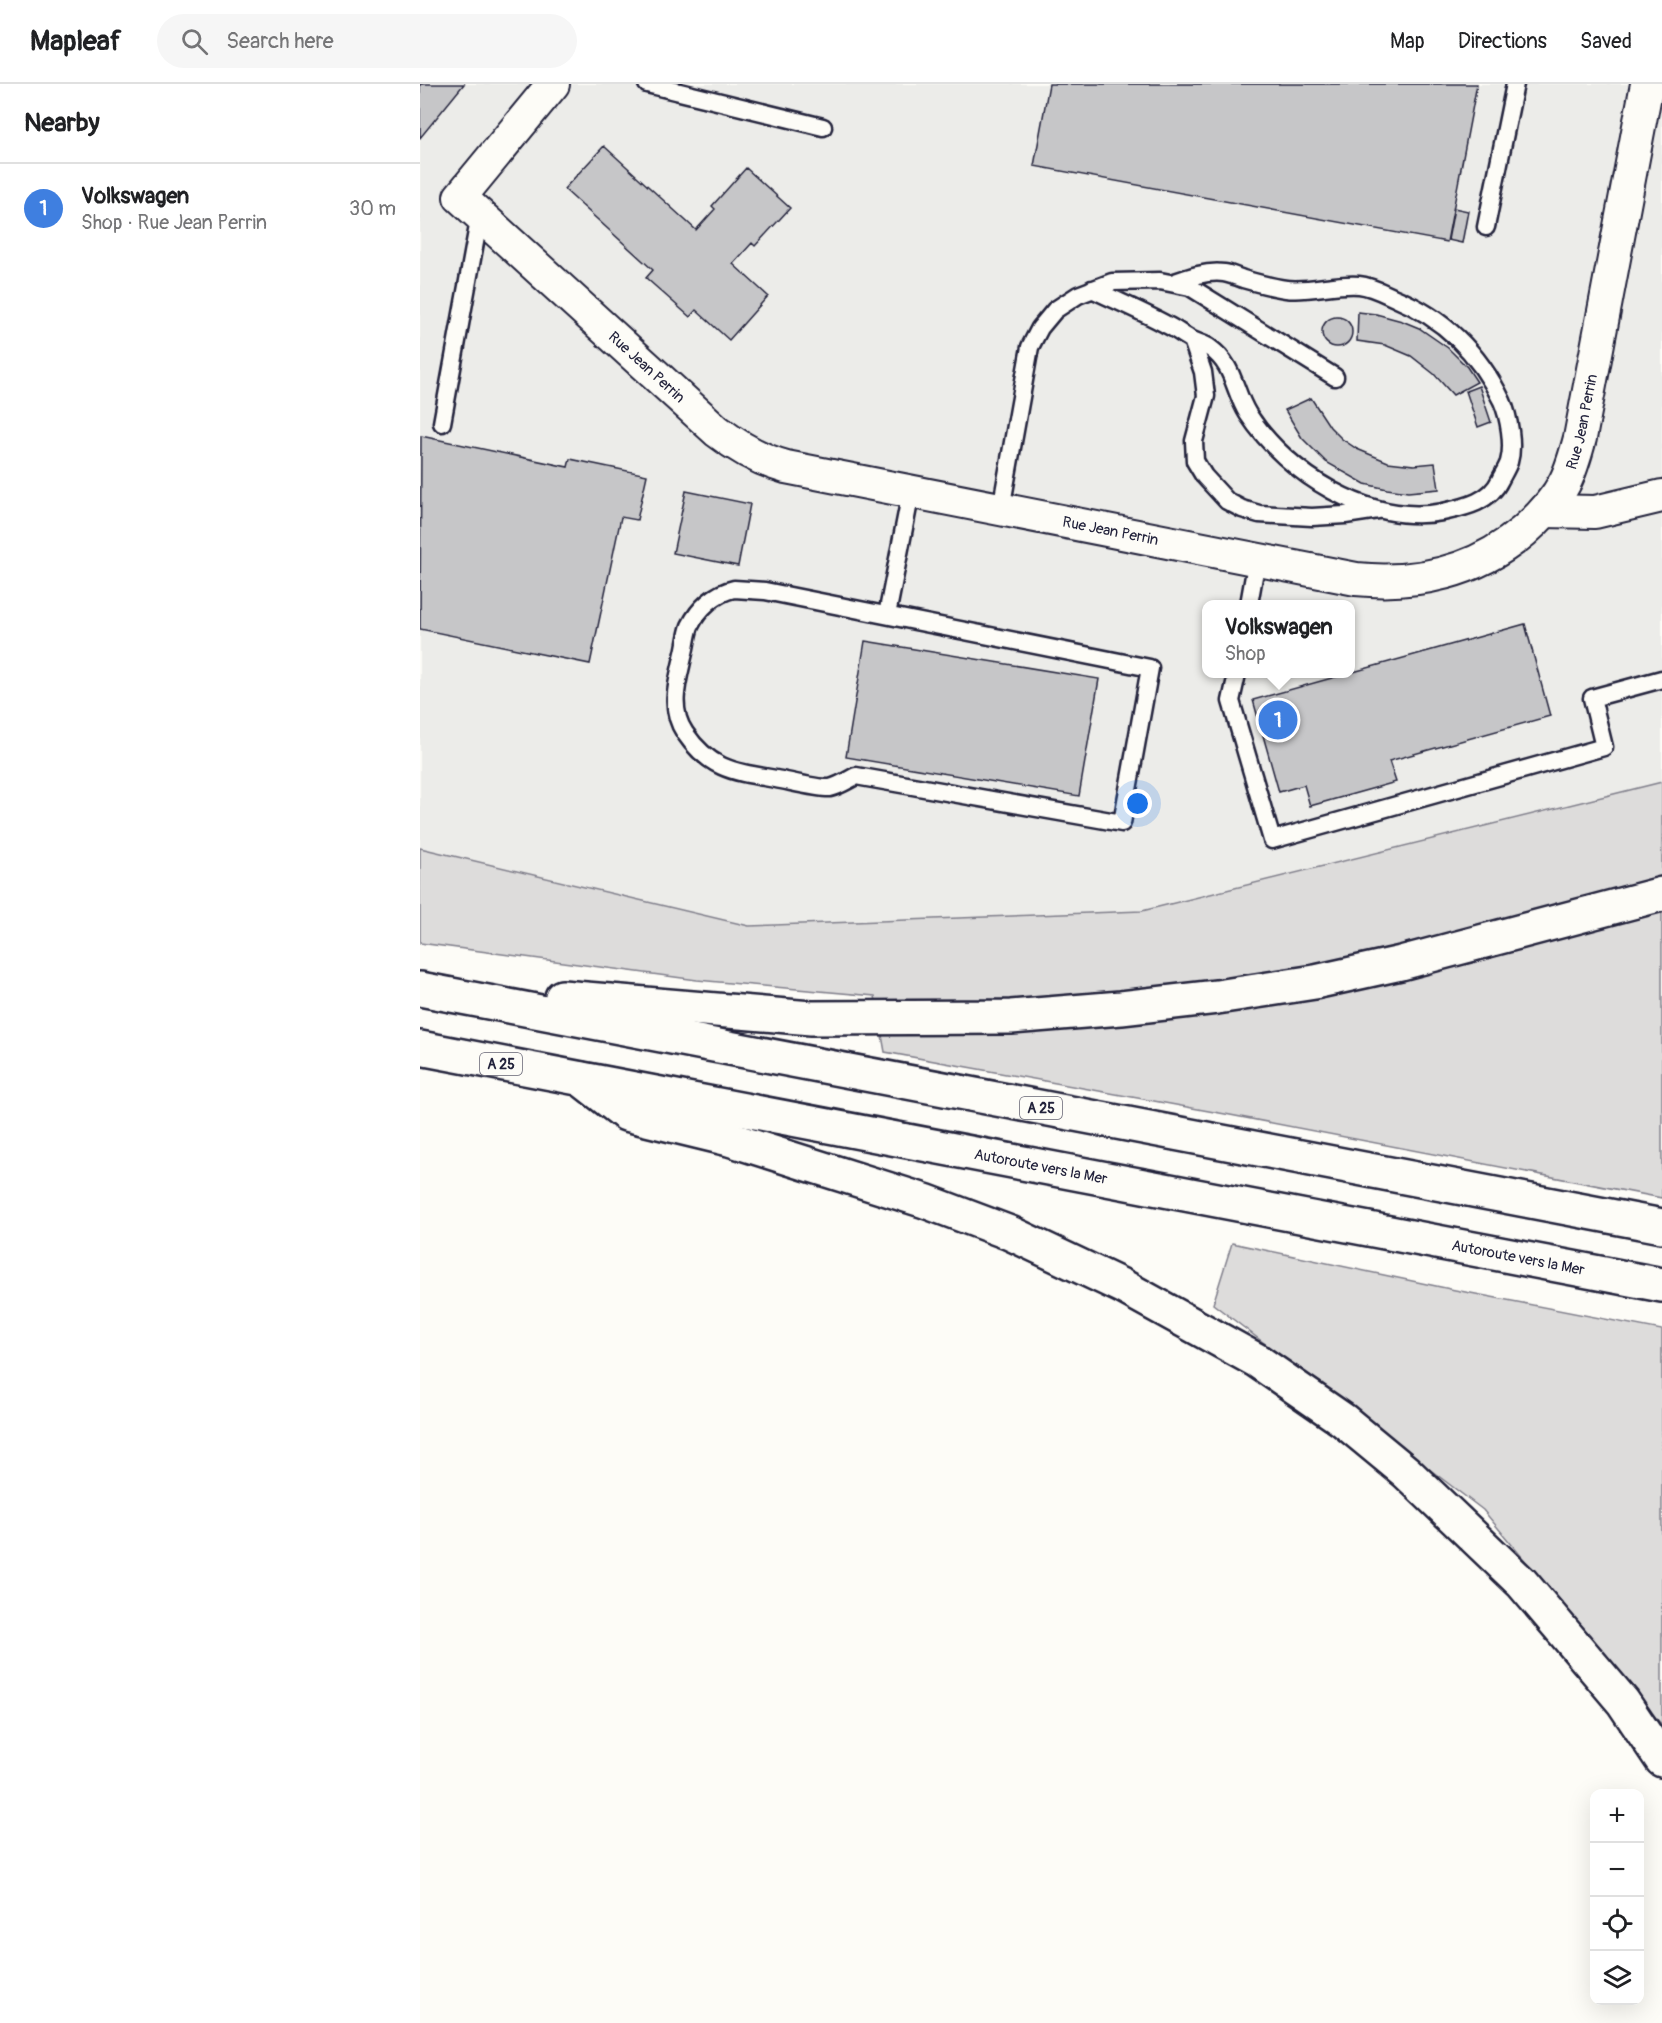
<!DOCTYPE html>
<html lang="en">
<head>
<meta charset="utf-8">
<style>
	:root { --surface:#fff; --page:#f6f6f6; --text:#202124; --muted:#757577; --line:#e0e0e0; --accent:#22223b }
	body { margin:0; font-family:Pangolin,sans-serif; background:var(--page); color:var(--text) }
	.controls { position:absolute; right:18px; bottom:18px; display:grid; overflow:hidden; border-radius:12px; box-shadow:0 6px 24px #0002 }
	.controls button { width:54px; height:54px; display:grid; place-items:center; padding:0; border:0; border-bottom:2px solid var(--line); background:var(--surface); color:var(--text); font:30px sans-serif }
	.you { position:absolute; left:718px; top:720px; width:21px; height:21px; margin:-15px; border:4px solid #fff; border-radius:50%; background:#1a73e8; box-shadow:0 0 0 9px #1a73e833 }
	.badge { display:grid; place-items:center; width:39px; height:39px; border-radius:50%; background:var(--accent); color:#fff; font-size:20px; font-weight:700 }
	.pin { position:absolute; translate:-50% -50%; border:3px solid #fff; box-shadow:0 2px 6px #0006 }
	.popup { position:absolute; left:782px; top:516px; width:153px; height:78px; box-sizing:border-box; display:grid; place-content:center; border-radius:12px; background:var(--surface); filter:drop-shadow(0 2px 4px #0005); font-size:20px; white-space:nowrap; color:var(--muted) }
	.popup b { font-size:22px; color:var(--text) }
	.popup::after { content:''; position:absolute; left:50%; top:100%; margin-left:-12px; border:12px solid transparent; border-top-color:var(--surface) }
	.list { margin:0; padding:0; list-style:none }
	h2 { display:flex; justify-content:space-between; align-items:center; height:78px; margin:0; padding:0 24px; font-size:26px }
	h2 small { font-size:20px; font-weight:400; color:var(--muted) }
	.list li { display:grid; grid-template-columns:39px 1fr auto; gap:18px; align-items:center; box-sizing:border-box; height:90px; padding:0 24px; border-top:2px solid var(--line) }
	.list b { display:block; font-size:22px; white-space:nowrap }
	.list p { margin:0; font-size:20px; white-space:nowrap; color:var(--muted) }
	.list em { font-size:20px; font-style:normal; color:var(--muted) }
	.icon { flex:none; width:33px; height:33px; fill:none; stroke:currentColor; stroke-width:2; stroke-linecap:round; stroke-linejoin:round }
	.map { position:relative; flex:none; width:1242px; height:1939px; overflow:hidden }
	header { display:flex; align-items:center; gap:36px; box-sizing:border-box; height:84px; padding:0 30px; background:var(--surface); border-bottom:2px solid var(--line) }
	header strong { font-size:28px }
	nav { display:flex; gap:33px; margin-inline-start:auto; font-size:21px }
	.search { width:420px; height:54px; background:var(--page); display:flex; align-items:center; gap:15px; box-sizing:border-box; padding:0 21px; border-radius:33px; color:var(--muted); font-size:22px }
	main { display:flex }
	aside { flex:1; background:var(--surface) }
	.map>svg:first-child { display:block }
	.built { fill:#ecece9; fill-rule:evenodd }
	.green { fill:#dddcdb; stroke:#807f8b; stroke-width:1.5 }
	.building { fill:#c6c6c8; stroke:#22223b; stroke-width:1.5 }
	.lines { fill:none; stroke-linecap:round; stroke-linejoin:round }
	.service-casing { stroke:#22223b; stroke-width:21 }
	.minor-casing { stroke:#22223b; stroke-width:36 }
	.motorway-casing { stroke:#22223b; stroke-width:38 }
	.service { stroke:#fdfcf7; stroke-width:16 }
	.minor { stroke:#fdfcf7; stroke-width:32 }
	.motorway { stroke:#fdfcf7; stroke-width:33 }
	.labels { text-anchor:middle; dominant-baseline:central; stroke-width:4.5; stroke-linejoin:round; paint-order:stroke }
	.shield { fill:#fdfcf7; stroke:#646373; stroke-width:1.5 }
	.shield-label { font-size:14px; font-weight:bold; fill:#22223b }
	.street-label { font-size:15px; fill:#22223b; stroke:#fdfcf7 }
</style>
</head>
<body>
<header>
<strong>Mapleaf</strong>
<div class="search"><svg class="icon" aria-label="search" viewBox="0 0 24 24"><circle cx="10" cy="10" r="6"/><path d="M15 15l6 6"/></svg>Search here</div>
<nav><a>Map</a><a>Directions</a><a>Saved</a></nav>
</header>
<main>
<aside>
<h2>Nearby<small></small></h2>
<ul class="list">
<li><span class="badge" style="background:#3f7fe0">1</span><div><b>Volkswagen</b><p>Shop · Rue Jean Perrin</p></div><em>30 m</em></li>
</ul>
</aside>
<div class="map">
<svg width="1242" height="1939" viewBox="0 0 1242 1939">
	<rect width="100%" height="100%" fill="#fdfcf7"/>
	<filter id="ink" filterUnits="userSpaceOnUse"><feTurbulence type="fractalNoise" baseFrequency=".0167" numOctaves="2"/><feDisplacementMap in="SourceGraphic" scale="12" xChannelSelector="R" yChannelSelector="G"/><feConvolveMatrix kernelMatrix="1 2 1 2 8 2 1 2 1" color-interpolation-filters="sRGB"/></filter>
	<g filter="url(#ink)">
		<path class="built" d="M0,0H1242V698L722,827L329,842L0,764ZM786,520H930V590H786Z"/>
		<path class="green" d="M1242,698V1114L805,1030L465,968L455,912L277,896L0,859V764L329,842L722,827Z
			M812,1159L1035,1206L1242,1246V1641L1063,1426L793,1220Z"/>
		<path class="building" d="M0,0H44L0,54Z
			M629,0H1057L1027,158L614,82Z
			M184,62L276,146L295,125L292,122L326,84L370,124L335,162L332,159L313,180L348,212L309,256L276,226L270,233L226,194L233,186L144,105Z
			M1034,124L1048,127L1042,159L1028,156Z
			M938,228L956,230L982,237L999,244L1028,264L1047,283L1057,298L1033,311L1014,290L991,272L965,261L937,257Z
			M902 248a15 15 0 1 1 30 0a15 15 0 1 1-30 0Z
			M1059,302L1071,338L1058,343L1046,307Z
			M891,314L910,343L922,355L937,365L968,378L994,381L1015,379L1019,405L988,408L967,405L945,400L906,378L882,354L865,326Z
			M1,352L148,383L150,375L227,391L217,436L201,433L170,580L0,545Z
			M266,407L330,420L318,482L253,469Z
			M1105,540L1130,632L969,677L976,698L890,722L884,701L859,708L833,616Z
			M445,557L679,595L659,712L426,673Z"/>
		<g class="lines">
			<defs>
				<path id="service" d="M227,0L403,43
					M1066,143L1095,0
					M672,205C697,217 723,228 747,241C756,245 764,252 772,256C778,259 785,260 790,264C815,282 813,306 828,330C867,390 949,442 1023,428C1045,423 1070,418 1080,396C1083,390 1087,384 1089,378C1094,361 1089,333 1082,317C1059,269 1024,234 975,214C964,209 951,202 939,201C914,199 890,208 866,205C851,203 837,199 823,195C817,193 811,190 804,189C786,187 769,193 752,199
					M772,256L783,288L786,312L774,357L775,377L784,392L807,417L822,425L839,430L892,433L925,431L958,426
					M22,339L60,131
					M581,425L610,263L620,244L635,226L658,211L692,198L740,197L770,203L915,293
					M314,505L345,507L730,584L702,739L436,692C428,696 419,702 410,704C400,705 368,697 356,695C315,688 290,686 265,649C248,624 258,596 264,569C266,561 267,550 270,542C279,524 295,509 314,505Z
					M829,520L837,475
					M467,531L491,408
					M817,590L811,617L852,756L1184,663L1172,614L1242,595"/>
				<g id="minor">
					<path id="s1" d="M133,0L40,113L297,347C319,364 340,376 366,383L936,495C997,501 1056,488 1104,447C1120,433 1135,417 1145,398C1152,384 1156,369 1160,354L1227,0"/>
					<path d="M1125,427L1175,428L1242,412"/>
				</g>
				<g id="motorway">
					<path d="M0,905L1242,1142"/>
					<path d="M142,913L391,934L591,933L701,924L797,913L895,898L981,879L1242,810"/>
					<path id="s2" d="M0,964L1242,1201"/>
					<path d="M161,995L206,1030L309,1055L505,1117L590,1149L702,1202L836,1276L923,1336L986,1388L1102,1499L1203,1618L1242,1676"/>
				</g>
			</defs>
			<use href="#service" class="service-casing"/>
			<use href="#minor" class="minor-casing"/>
			<use href="#motorway" class="motorway-casing"/>
			<use href="#service" class="service"/>
			<use href="#minor" class="minor"/>
			<use href="#motorway" class="motorway"/>
		</g>
	</g>
	<g class="labels">
		<g class="shield">
			<rect x="60" y="969" width="42" height="22" rx="4.5"/>
			<rect x="600" y="1013" width="42" height="22" rx="4.5"/>
		</g>
		<g class="shield-label">
			<text x="81" y="980">A 25</text>
			<text x="621" y="1024">A 25</text>
		</g>
		<g class="street-label">
			<text stroke="none"><textPath href="#s1" startOffset="399">Rue Jean Perrin</textPath></text>
			<text stroke="none"><textPath href="#s1" startOffset="1460">Rue Jean Perrin</textPath></text>
			<text stroke="none"><textPath href="#s1" startOffset="903">Rue Jean Perrin</textPath></text>
			<text stroke="none"><textPath href="#s2" startOffset="632">Autoroute vers la Mer</textPath></text>
			<text stroke="none"><textPath href="#s2" startOffset="1118">Autoroute vers la Mer</textPath></text>
		</g>
	</g>
</svg>
<div class="controls">
<button>+</button>
<button>−</button>
<button><svg class="icon" aria-label="locate" viewBox="0 0 24 24"><circle cx="12" cy="12" r="6"/><path d="M12 2v4M12 18v4M2 12h4M18 12h4"/></svg></button>
<button><svg class="icon" aria-label="layers" viewBox="0 0 24 24"><path d="M12 4l9 5-9 5-9-5zM3 14l9 5 9-5"/></svg></button>
</div>
<div class="you"></div>
<div class="pin badge" style="left:858px;top:636px;background:#3f7fe0">1</div>
<div class="popup"><b>Volkswagen</b>Shop</div>
</div>
</main>
</body>
</html>
